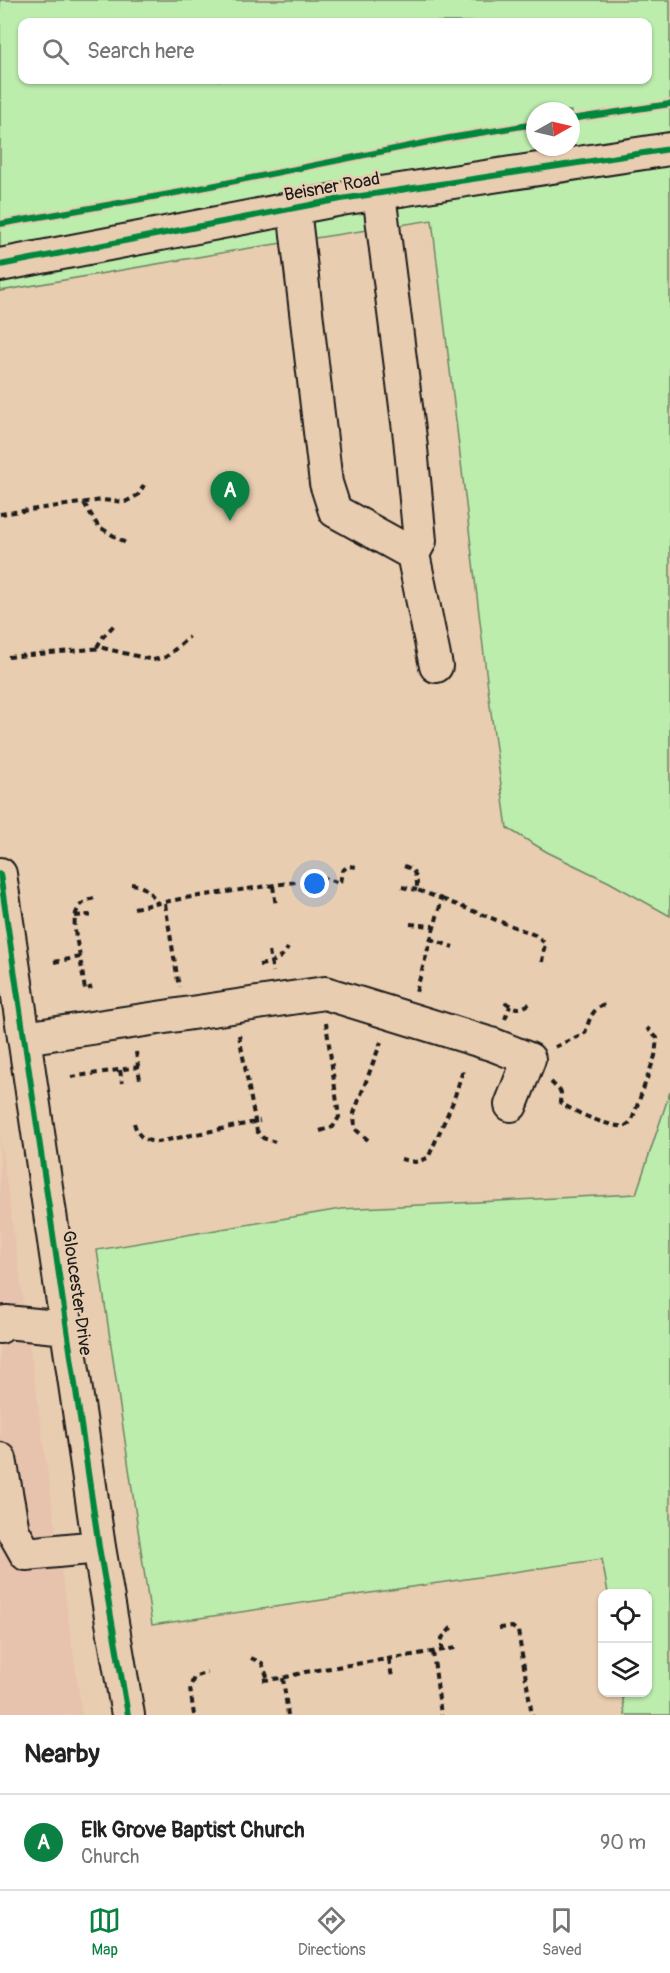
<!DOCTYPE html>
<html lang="en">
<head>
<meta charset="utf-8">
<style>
	:root { --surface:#fff; --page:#f2f2f2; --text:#222; --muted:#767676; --line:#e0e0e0; --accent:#0b8043 }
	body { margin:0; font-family:Pangolin,sans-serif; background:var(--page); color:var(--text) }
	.controls { position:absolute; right:18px; bottom:18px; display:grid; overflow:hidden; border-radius:12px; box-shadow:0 2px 4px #0004 }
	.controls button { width:54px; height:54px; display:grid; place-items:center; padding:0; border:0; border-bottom:2px solid var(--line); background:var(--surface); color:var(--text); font:30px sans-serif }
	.compass { position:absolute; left:526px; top:102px; width:54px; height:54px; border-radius:50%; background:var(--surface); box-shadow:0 2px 4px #0004; rotate:82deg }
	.you { position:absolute; left:315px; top:884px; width:21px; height:21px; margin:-15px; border:4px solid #fff; border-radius:50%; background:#1a73e8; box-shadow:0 0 0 9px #1a73e833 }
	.badge { display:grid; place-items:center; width:39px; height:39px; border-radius:50%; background:var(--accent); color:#fff; font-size:20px; font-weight:700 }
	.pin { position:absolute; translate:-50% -50px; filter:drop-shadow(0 2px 3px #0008) }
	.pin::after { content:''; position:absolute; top:32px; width:21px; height:18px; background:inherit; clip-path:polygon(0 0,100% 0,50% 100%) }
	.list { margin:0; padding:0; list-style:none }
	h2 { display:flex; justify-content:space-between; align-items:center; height:78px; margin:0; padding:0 24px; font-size:26px }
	h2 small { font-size:20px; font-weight:400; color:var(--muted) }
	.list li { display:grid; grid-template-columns:39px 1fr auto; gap:18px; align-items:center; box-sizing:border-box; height:96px; padding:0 24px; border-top:2px solid var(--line) }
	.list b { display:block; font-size:22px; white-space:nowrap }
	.list p { margin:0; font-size:20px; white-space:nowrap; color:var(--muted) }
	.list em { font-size:20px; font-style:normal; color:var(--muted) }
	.icon { flex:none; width:33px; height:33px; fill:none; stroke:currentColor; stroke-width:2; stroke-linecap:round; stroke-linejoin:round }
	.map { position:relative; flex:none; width:670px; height:1715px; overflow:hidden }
	.search { position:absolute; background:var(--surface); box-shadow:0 2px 4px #0004; left:18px; right:18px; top:18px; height:66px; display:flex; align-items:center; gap:15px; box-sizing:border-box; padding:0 21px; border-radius:12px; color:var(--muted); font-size:22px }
	.sheet { height:174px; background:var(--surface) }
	nav { display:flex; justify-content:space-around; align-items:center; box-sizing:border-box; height:84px; border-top:2px solid var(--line); background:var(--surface); font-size:16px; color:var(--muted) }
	nav a { display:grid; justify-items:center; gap:3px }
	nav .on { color:var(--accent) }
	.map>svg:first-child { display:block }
	.built { fill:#e7c2ac }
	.green { fill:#bcedad; stroke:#6c8464; stroke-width:1.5; fill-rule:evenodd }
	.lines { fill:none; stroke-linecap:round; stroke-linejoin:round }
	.minor-casing { stroke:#1c1c1c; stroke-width:36 }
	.path { stroke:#1c1c1c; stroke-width:4; stroke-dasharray:6 4.5; stroke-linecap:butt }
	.minor { stroke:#e9cdb0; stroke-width:32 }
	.cycleway-casing { stroke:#e9cdb0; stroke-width:10 }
	.cycleway { stroke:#00873e; stroke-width:6 }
	.labels { text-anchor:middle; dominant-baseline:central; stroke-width:5; stroke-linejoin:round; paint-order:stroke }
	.street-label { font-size:18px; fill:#1c1c1c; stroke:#e9cdb0 }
</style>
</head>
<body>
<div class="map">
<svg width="670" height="1715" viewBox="0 0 670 1715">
	<rect width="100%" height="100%" fill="#e9cdb0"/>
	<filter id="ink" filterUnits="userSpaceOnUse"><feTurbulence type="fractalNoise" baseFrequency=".0167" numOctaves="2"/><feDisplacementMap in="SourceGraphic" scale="12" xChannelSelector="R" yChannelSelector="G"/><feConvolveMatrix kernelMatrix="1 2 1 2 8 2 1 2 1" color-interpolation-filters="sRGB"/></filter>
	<g filter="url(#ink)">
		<path class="built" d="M0,1137L82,1715H0Z"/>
		<path class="green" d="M0,0H670V916L609,882L547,852L507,828L490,705L432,220L250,248L0,291ZM22,22H648V80H22ZM535,111H571V147H535Z
			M670,1092V1715H625L622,1693L648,1692V1594L608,1593L602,1559L152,1625L97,1250L341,1209L636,1194Z"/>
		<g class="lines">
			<defs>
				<path id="minor" d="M294,209L326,483L335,511L413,554L420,541L410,438L379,194
					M0,265L341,199L670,149
					M413,554L436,666
					M0,874L99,1547L128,1715
					M24,1038L325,993L494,1045L529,1059L511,1105
					M0,1327L6,1322L67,1328
					M0,1459L13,1531L26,1554L99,1547"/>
			</defs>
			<use href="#minor" class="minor-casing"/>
			<path class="path" d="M84,503L98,526L127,544
				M0,514L102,500L125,502L138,495L144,485
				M97,647L102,638L115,624
				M8,657L103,648L153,660L166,657L189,637
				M404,866C417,870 417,878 417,890L442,899L416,992
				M131,884C144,885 152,893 158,905
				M273,886L276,906
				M402,887L417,890
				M442,899L535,935L545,943L542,962
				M165,904L179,987
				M134,908L185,898L323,878L340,883L342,871L348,866L358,867
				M75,916L89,915V922
				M410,924L433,926
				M430,939L453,947
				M269,951L273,972
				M80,957C76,934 65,906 94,898
				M54,962L80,957L85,990L92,987
				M259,965C273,963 280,960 288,948
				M505,1002C516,1010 521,1010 532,1002
				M505,1019L510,1006
				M239,1035L257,1131L263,1138L275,1142
				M555,1047L585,1033C589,1021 592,1006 607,1005
				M136,1052L140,1080
				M120,1070L122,1083
				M71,1077L138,1067
				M551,1082L561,1092L560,1102C569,1110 612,1129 625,1126C629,1124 629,1124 632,1120L655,1056L657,1038L647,1028
				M134,1123C138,1137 144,1141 158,1142L260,1121
				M320,1131L333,1127L339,1117L326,1023
				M368,1140L355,1129L354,1113L381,1042
				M401,1159L415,1162L428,1158L453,1102L464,1067
				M499,1628L512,1627L518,1631L532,1715
				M442,1651V1638L453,1626
				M433,1652L441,1715
				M251,1658L262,1663L268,1679
				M389,1659L392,1678
				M283,1678L288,1715
				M263,1680L283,1678L305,1672L456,1648
				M194,1715L190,1688L194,1677L207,1672"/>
			<use href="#minor" class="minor"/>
			<defs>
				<path id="cycleway" d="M571,119L670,104
					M0,224L181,192L449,138L535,124
					M0,265L341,199L670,149
					M0,874L99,1547L128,1715"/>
			</defs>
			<use href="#cycleway" class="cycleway-casing"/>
			<use href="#cycleway" class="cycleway"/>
		</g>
	</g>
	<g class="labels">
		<g class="street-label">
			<text transform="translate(332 187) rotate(-10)">Beisner Road</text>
			<text transform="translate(77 1293) rotate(82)">Gloucester Drive</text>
		</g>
	</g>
</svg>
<div class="controls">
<button><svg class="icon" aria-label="locate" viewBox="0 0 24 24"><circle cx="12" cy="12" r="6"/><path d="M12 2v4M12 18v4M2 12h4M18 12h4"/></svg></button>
<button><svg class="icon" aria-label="layers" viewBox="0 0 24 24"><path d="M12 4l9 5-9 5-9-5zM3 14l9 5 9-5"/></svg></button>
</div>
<svg class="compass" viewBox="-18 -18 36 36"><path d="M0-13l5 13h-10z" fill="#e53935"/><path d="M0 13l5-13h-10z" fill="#767676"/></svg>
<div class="you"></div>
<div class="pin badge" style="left:230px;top:521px">A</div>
<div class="search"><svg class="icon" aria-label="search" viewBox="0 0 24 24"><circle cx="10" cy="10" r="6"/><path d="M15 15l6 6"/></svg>Search here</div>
</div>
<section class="sheet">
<h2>Nearby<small></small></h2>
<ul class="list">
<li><span class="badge">A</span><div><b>Elk Grove Baptist Church</b><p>Church</p></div><em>90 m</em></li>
</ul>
</section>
<nav>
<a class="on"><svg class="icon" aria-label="map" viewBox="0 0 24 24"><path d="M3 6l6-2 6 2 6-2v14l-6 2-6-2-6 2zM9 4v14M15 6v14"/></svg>Map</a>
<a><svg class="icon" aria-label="directions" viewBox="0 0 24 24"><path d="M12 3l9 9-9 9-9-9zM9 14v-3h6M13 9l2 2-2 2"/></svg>Directions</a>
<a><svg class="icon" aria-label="saved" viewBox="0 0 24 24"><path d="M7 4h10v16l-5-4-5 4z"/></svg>Saved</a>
</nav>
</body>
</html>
